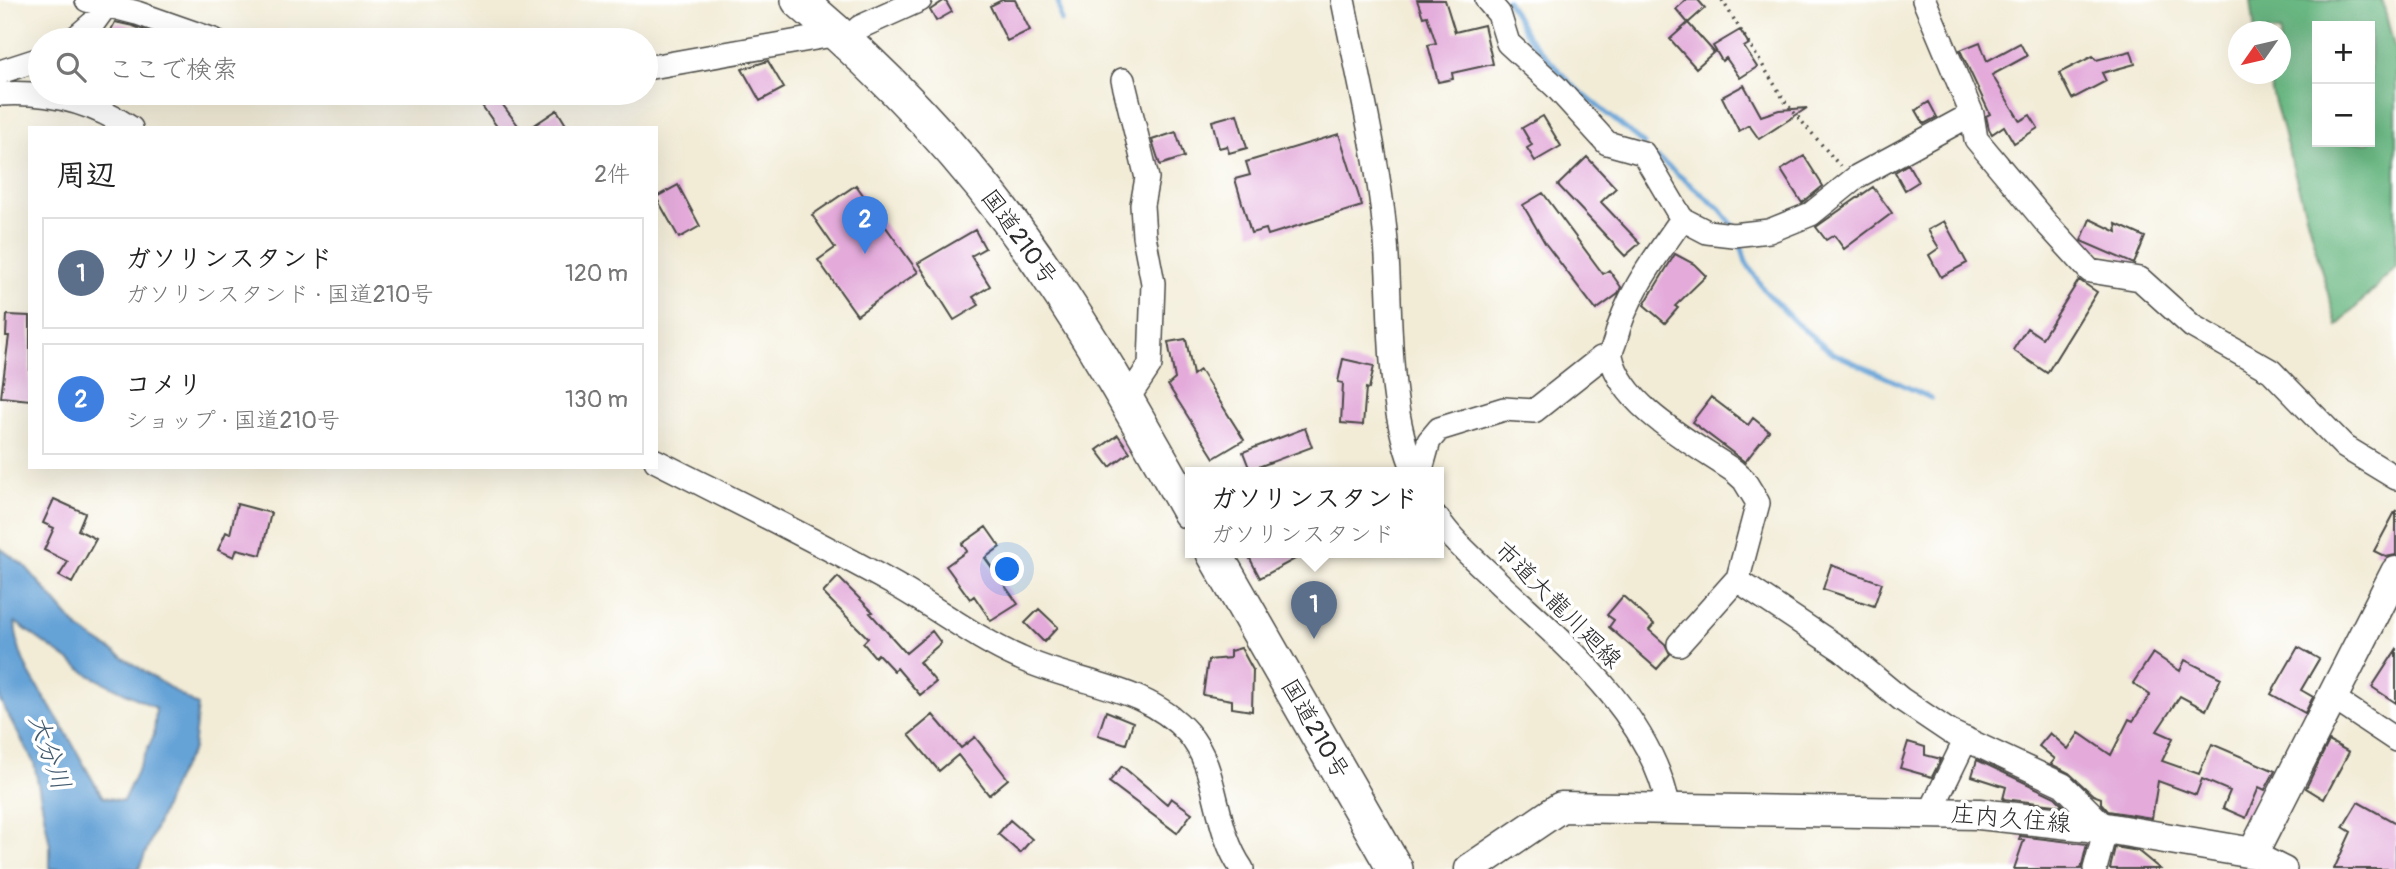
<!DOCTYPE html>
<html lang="ja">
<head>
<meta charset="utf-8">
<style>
	:root { --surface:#fff; --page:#f2f2f2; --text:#222; --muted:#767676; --line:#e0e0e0; --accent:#7c3aed }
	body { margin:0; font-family:Pangolin,"Klee One",sans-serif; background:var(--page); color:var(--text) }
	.controls { position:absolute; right:21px; top:21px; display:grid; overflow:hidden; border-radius:0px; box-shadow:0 7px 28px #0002 }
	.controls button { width:63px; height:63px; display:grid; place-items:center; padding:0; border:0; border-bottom:2px solid var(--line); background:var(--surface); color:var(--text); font:35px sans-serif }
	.compass { position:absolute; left:2228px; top:21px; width:63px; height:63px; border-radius:50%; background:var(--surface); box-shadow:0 7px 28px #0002; rotate:236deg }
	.you { position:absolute; left:1008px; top:570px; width:24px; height:24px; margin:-18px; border:5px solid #fff; border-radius:50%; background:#1a73e8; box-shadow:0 0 0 10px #1a73e833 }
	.badge { display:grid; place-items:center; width:46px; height:46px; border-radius:50%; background:var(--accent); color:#fff; font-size:23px; font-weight:700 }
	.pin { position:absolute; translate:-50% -58px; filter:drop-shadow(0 2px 4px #0008) }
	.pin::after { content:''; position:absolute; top:37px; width:24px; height:21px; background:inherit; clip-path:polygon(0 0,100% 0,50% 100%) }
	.popup { position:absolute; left:1185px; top:467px; width:259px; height:91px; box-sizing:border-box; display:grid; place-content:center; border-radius:0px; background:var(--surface); filter:drop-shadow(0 2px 5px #0005); font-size:23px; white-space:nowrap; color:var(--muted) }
	.popup b { font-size:26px; color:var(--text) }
	.popup::after { content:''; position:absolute; left:50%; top:100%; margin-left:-14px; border:14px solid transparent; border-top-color:var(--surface) }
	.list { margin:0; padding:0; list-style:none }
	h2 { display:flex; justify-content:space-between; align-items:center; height:91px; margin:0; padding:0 28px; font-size:30px }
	h2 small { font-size:23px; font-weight:400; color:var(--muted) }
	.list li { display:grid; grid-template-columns:46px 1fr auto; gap:21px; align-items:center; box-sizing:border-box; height:112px; margin:0 14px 14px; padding:0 14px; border:2px solid var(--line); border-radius:0px }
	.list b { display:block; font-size:26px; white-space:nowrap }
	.list p { margin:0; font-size:23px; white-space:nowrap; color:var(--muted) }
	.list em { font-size:23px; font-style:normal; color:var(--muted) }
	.icon { flex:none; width:38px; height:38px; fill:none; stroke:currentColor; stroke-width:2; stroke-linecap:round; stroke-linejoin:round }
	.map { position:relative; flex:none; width:2396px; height:869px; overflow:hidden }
	.search { position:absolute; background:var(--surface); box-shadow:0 7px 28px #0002; left:28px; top:28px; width:630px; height:77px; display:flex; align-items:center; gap:18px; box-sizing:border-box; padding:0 24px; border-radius:38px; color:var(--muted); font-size:26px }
	.panel { position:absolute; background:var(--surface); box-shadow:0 7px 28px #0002; left:28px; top:126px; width:630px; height:343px; border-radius:0px }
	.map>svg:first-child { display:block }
	.forest { fill:#6ab883; stroke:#4a7257; stroke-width:2; fill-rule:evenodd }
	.water { fill:#65a2d6; stroke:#486680; stroke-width:2; fill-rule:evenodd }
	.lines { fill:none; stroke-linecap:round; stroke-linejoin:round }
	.stream { stroke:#65a2d6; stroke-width:5 }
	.building { fill:#e3aada }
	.minor-casing { stroke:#494845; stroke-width:26 }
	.major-casing { stroke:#494845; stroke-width:33 }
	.highway-casing { stroke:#494845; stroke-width:38 }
	.path { stroke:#494845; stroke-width:3.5; stroke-dasharray:2 5; stroke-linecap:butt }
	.minor { stroke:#fff; stroke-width:23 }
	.major { stroke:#fff; stroke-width:30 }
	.highway { stroke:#fff; stroke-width:35 }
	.labels { text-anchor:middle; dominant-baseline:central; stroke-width:7; stroke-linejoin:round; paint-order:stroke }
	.street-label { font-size:24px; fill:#2b2b2b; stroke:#fff }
	.water-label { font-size:26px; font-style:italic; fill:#425b6f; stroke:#fff }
</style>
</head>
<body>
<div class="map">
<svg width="2396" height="869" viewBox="0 0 2396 869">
	<rect width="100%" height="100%" fill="#fff"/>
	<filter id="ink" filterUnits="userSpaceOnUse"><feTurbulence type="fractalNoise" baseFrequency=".0143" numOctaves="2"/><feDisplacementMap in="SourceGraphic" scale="14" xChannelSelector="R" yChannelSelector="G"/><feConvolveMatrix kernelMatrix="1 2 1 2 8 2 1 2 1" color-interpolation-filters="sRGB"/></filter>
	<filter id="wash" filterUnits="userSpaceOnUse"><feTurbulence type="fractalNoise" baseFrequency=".00686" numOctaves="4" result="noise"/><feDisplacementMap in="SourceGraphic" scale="28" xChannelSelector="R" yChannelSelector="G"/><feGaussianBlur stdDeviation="1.57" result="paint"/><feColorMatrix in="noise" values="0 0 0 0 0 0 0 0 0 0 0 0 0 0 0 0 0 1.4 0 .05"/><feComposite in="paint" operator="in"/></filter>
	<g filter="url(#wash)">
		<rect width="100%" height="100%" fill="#f2ecd7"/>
		<path class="forest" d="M2251,0H2382L2396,54V267L2337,326L2267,74H2280V32L2255,31ZM2317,26H2370V142H2317Z"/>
		<path class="water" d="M0,548L26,567L79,629L198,706L193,749L175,780L139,869H50V845L34,763L0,700ZM15,622L89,675L156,708L154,735L123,801L103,797C86,771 73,742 56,716C35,682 18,664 15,622Z"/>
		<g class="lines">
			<path class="stream" d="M1058,0L1061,21
				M1507,0L1528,37L1573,86L1644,144
				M1658,158L1720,209L1736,229
				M1740,242L1746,262L1764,290L1796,323L1831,352L1931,398"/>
		</g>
		<g id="blocks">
			<path class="building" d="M945,0L952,12L936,21L930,10Z
				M1002,0H1015L1030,30L1007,41L990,6Z
				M1417,0H1445L1455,32L1484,25L1493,64L1452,73L1453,79L1438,82L1428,45L1436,43L1427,16L1423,17Z
				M1686,0H1698L1705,8L1688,23L1676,9Z
				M115,22L133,26L154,34L151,40H113L117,33L111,30Z
				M1688,23L1714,52L1696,68L1670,39Z
				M1740,30L1749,44L1744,47L1757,67L1740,78L1726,58L1722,61L1713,46Z
				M1980,42L1987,61L2020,43L2027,56L1992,75L2020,121L2030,115L2038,128L2014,143L2004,126L1992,134L1989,129L1986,116L1990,114L1960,50Z
				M2131,51L2135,64L2102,73L2106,81L2072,99L2059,73L2093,56L2096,60Z
				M768,61L784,88L760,101L742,69Z
				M1744,85L1761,116L1779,110L1807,108L1759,139L1749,125L1739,131L1722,97Z
				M488,93H494L520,128H498L478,100Z
				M1929,102L1937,117L1924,124L1916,110Z
				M557,110L568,128H530Z
				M1237,114L1247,148L1229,153L1227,146L1219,148L1212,121Z
				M1543,116L1561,146L1535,161L1527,148L1532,145L1522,128Z
				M1176,132L1184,157L1160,165L1152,140Z
				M1339,134L1362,206L1268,235L1266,229L1251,233L1235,179L1250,175L1246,162Z
				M1804,156L1823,186L1802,203L1781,170Z
				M1587,157L1616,188L1601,202L1640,243L1625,256L1558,185Z
				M1908,164L1918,182L1905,190L1895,172Z
				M678,185L700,226L679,238L656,197Z
				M856,185L918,272L857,315L818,260L835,248L812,215Z
				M1873,187L1892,213L1844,249L1834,235L1826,240L1816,227Z
				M1543,193L1603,274L1609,270L1621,287L1618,294L1596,310L1545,243L1523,205Z
				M2090,219L2117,232L2116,224L2145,237L2134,264L2081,241Z
				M1944,221L1967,263L1941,277L1929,255L1939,248L1928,230Z
				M975,230L985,248L971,256L990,286L973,297L979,305L954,320L918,263Z
				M1675,254L1694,264L1706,276L1675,306L1678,308L1665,323L1644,305Z
				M2079,280L2097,292L2047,373L2013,350L2027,328L2042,338Z
				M7,315L30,316V400L1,397L9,336H6Z
				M1186,339L1193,375L1200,370L1244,440L1214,458L1168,385L1175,379L1168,342Z
				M1343,359L1374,366L1369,389L1366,388L1363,425L1341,423L1343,383L1338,382Z
				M1711,397L1748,425L1753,418L1769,431L1745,462L1692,422Z
				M1305,428L1312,447L1250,470L1243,452Z
				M1118,435L1130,452L1110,467L1097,450Z
				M54,499L85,513L78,530L96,539L72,583L59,576L68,562L44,550L54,528L43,523Z
				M237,504L271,513L261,555L237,549L234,557L218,550L226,532L230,534Z
				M2396,510V555L2386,557L2374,551Z
				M986,527L1000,547L985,558L1018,604L991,621L974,596L970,599L946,566L967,551L962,544Z
				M1247,553H1306L1260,578Z
				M1831,565L1882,583L1874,606L1823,589Z
				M838,577L873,612L870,613L906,653L932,631L941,643L919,662L936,682L920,695L897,668L894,671L878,654L875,657L863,643L868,638L823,593Z
				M1623,596L1654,624L1649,630L1665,644L1670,654L1657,669L1609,627L1614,620L1607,615Z
				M1039,609L1058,627L1044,642L1025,623Z
				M2298,647L2319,659L2301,690L2313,697L2305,713L2271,694Z
				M1241,648L1253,670L1252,711L1232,708V700L1203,695L1208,660L1230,658V651Z
				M2396,650V703L2372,687Z
				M2153,653L2180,671L2185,660L2221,678L2206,710L2180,696L2157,731L2173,738L2162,761L2199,774L2212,744L2275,771L2265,790L2259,787L2246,818L2223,808L2230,791L2202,779L2196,795L2158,781L2152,818L2108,811L2101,803V798L2093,795L2069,773L2051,764L2055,759L2039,746L2050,733L2068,749L2079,733L2111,755L2129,719L2133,721L2150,695L2133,683Z
				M1106,711L1133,722L1126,744L1098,735Z
				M933,715L961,748L975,737L1008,779L989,795L958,755L939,771L909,735Z
				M2329,741L2349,752L2324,799L2306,788Z
				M1908,742L1925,747V755L1941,759L1932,777L1900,768Z
				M1977,760L2055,797L2064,806L2003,799L2006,787L1972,776Z
				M1122,766L1167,804L1171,798L1192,813L1177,833L1109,782Z
				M2358,802L2396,823V869H2334L2351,832L2343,827Z
				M1010,820L1032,839L1020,853L998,834Z
				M2020,836L2087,844L2081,869H2014L2024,840H2019Z
				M2115,847L2138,851L2160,869H2110Z"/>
		</g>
	</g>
	<g filter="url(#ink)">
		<use href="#blocks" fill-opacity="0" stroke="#494845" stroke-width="2"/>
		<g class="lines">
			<defs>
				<path id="minor" d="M87,0L137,13L214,40
					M1343,0C1358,76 1377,153 1385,231C1393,308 1384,401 1415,473
					M1487,0L1499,14L1508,43L1556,87L1607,143L1643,153L1682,219L1707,232L1733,235L1769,231L1811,214L1858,176L1972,114
					M1924,0L1972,114L1976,139L2048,225L2090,271L2140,279L2192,326L2271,371L2345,447L2396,478
					M73,40L94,22L110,0
					M846,40L860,27L920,0
					M646,68L838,34
					M0,72L40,59
					M1123,80L1147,178L1142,205L1144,236L1153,283L1150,365L1126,401
					M0,94C47,91 92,102 131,128
					M1682,219C1655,258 1626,295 1615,341C1614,344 1610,353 1611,356C1622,407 1693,443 1734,471L1744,480L1758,503L1738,578L1743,584L1842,650L1901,699L1950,732L2063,785L2106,828L2095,869
					M656,461C735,501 815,540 892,583C935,607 975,638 1020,658C1075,684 1146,685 1188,733C1220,770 1212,826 1242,869
					M1420,473L1429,441L1439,429L1504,409L1534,411L1601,358L1611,356
					M1438,519C1455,544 1480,564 1501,585C1567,646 1651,715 1669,809
					M1679,644L1738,578
					M2330,696L2396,740
					M1930,813L1966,739
					M2253,853L2285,869"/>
				<path id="major" d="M1470,869L1561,807L1979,814L2106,828L2253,853L2396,572"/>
				<path id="highway" d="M799,0C894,80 978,171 1048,275C1100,351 1144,432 1190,512
					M1214,553L1395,869"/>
			</defs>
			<use href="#minor" class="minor-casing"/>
			<use href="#major" class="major-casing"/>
			<use href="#highway" class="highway-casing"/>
			<path class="path" d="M1722,0L1786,103L1840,166"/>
			<use href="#minor" class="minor"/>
			<use href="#major" class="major"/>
			<use href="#highway" class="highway"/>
		</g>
	</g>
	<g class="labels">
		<g class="street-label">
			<text transform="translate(1019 237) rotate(54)">国道210号</text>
			<text transform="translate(1558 605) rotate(45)">市道大龍川廻線</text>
			<text transform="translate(1315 729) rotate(60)">国道210号</text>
			<text transform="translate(2011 819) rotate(5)">庄内久住線</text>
		</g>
		<g class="water-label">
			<text transform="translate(49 752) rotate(71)">大分川</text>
		</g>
	</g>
</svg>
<div class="controls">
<button>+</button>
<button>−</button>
</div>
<svg class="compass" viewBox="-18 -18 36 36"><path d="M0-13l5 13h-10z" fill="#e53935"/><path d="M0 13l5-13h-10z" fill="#767676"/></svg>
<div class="you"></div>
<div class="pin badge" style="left:1314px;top:639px;background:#5c6f8a">1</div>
<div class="popup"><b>ガソリンスタンド</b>ガソリンスタンド</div>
<div class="pin badge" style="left:865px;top:254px;background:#3f7fe0">2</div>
<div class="search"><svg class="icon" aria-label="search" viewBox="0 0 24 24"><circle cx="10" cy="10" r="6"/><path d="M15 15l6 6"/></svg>ここで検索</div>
<section class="panel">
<h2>周辺<small>2件</small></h2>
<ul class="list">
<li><span class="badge" style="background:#5c6f8a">1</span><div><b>ガソリンスタンド</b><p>ガソリンスタンド · 国道210号</p></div><em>120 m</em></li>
<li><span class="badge" style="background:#3f7fe0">2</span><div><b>コメリ</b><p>ショップ · 国道210号</p></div><em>130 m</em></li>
</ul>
</section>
</div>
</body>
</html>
